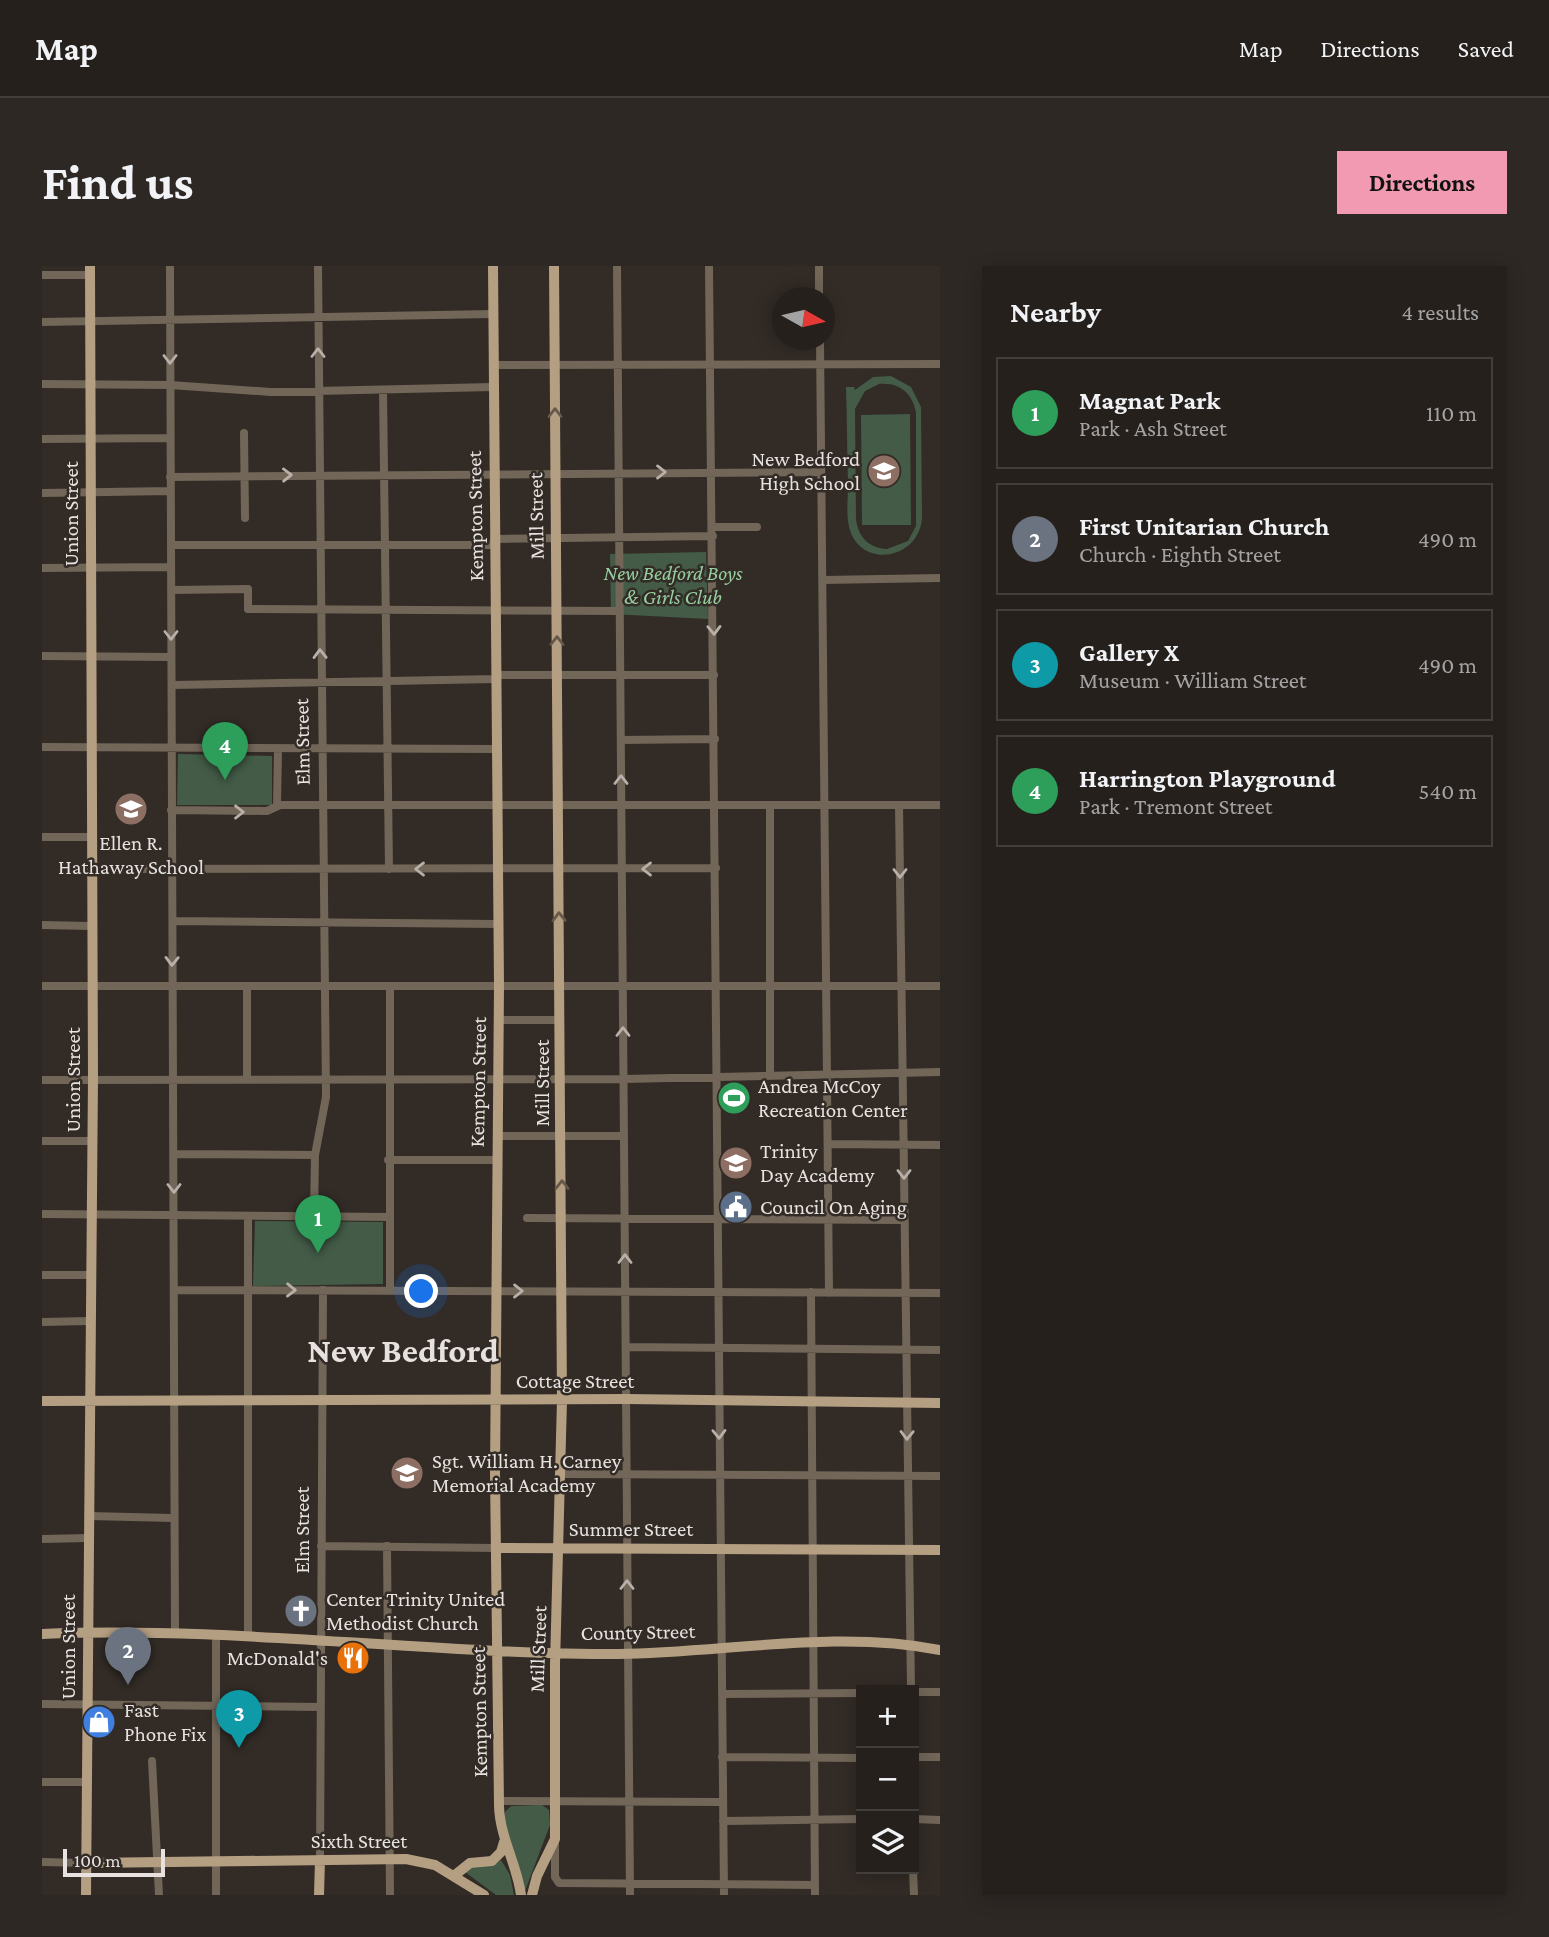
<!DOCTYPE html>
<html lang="en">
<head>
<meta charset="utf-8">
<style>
	:root { --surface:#26201c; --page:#2e2825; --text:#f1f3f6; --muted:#a4a3a3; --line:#423e3b; --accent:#f19ab1 }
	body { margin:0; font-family:"Crimson Pro",serif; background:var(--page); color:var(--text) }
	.controls { position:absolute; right:21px; bottom:21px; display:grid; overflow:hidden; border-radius:0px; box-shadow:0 4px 18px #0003 }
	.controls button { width:63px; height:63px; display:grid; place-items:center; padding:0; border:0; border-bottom:2px solid var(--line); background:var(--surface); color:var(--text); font:35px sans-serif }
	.compass { position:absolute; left:730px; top:21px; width:63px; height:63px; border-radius:50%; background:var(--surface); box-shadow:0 4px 18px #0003; rotate:98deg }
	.scale { position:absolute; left:21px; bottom:18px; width:102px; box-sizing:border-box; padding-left:7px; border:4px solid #e7e2df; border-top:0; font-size:19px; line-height:24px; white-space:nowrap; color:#e7e2df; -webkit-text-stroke:5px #322b26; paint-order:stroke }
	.you { position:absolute; left:380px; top:1026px; width:24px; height:24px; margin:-18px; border:5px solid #fff; border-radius:50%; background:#1a73e8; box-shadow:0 0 0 10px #1a73e833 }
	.badge { display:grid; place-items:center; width:46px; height:46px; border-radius:50%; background:var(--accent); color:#fff; font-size:23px; font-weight:700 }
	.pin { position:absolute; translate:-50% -58px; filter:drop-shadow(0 2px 4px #0008) }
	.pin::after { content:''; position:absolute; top:37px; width:24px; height:21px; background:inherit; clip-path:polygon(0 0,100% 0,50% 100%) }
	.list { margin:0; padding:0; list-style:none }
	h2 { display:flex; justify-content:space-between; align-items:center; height:91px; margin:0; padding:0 28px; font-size:30px }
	h2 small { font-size:23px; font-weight:400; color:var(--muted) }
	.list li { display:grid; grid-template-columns:46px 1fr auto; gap:21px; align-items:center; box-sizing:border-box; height:112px; margin:0 14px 14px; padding:0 14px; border:2px solid var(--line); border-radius:0px }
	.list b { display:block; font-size:26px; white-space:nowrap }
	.list p { margin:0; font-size:23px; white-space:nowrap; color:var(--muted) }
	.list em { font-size:23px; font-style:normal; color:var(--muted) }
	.icon { flex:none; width:38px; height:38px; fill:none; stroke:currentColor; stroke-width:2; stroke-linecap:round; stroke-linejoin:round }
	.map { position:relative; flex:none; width:898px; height:1629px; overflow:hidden; border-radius:0px }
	header { display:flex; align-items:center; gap:42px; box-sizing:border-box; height:98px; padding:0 35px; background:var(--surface); border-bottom:2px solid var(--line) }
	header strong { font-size:33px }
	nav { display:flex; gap:38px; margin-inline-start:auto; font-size:24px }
	.intro { display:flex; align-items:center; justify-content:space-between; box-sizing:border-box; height:168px; padding:0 42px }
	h1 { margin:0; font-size:49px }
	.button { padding:18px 32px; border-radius:0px; background:var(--accent); color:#111; font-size:24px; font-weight:700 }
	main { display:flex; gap:42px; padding:0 42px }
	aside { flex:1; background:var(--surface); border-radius:0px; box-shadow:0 4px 18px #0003 }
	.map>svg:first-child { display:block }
	.green { fill:#435b47; fill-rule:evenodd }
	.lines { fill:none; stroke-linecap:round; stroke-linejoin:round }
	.minor { stroke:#716658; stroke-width:8 }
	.major { stroke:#b59f82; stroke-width:10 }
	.oneway { stroke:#b8b0a9 }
	.oneway2 { stroke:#66594b }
	.labels { text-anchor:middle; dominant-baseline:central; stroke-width:5; stroke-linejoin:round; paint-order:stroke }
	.poi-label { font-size:21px; fill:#e7e2df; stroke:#322b26; text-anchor:start }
	.street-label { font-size:21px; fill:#e7e2df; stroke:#322b26 }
	.park-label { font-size:21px; font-style:italic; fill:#97cea0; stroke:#322b26 }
	.town-label { font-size:35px; font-weight:bold; fill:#e7e2df; stroke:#322b26 }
</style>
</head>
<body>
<header>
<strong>Map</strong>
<nav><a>Map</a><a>Directions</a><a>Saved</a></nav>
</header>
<div class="intro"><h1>Find us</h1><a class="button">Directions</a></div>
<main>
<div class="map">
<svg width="898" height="1629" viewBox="0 0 898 1629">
	<rect width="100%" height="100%" fill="#322b26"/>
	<path class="green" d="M849,110L869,121L879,141L880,252C877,294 818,304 807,261C804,247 806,232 806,218C805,186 805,153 804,121H812L813,124L831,111ZM837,118C857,116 871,127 874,147V260L866,275L845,283C827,282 816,271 814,253L813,143L823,125Z
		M868,148L869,259H820L819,149Z
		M664,286L666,353L569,348L568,288Z
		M136,488L230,490V539H135Z
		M213,955L341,956V1018L211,1020Z
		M500,1539L507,1544L508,1559L483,1625L463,1560V1546L469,1540Z
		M459,1594L468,1609L472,1629H454L423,1606L426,1601L454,1598Z"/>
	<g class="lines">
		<path class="minor" d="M128,0L133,1367
			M575,0L588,1629
			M667,0L682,1629
			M0,9H48
			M777,32V0
			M0,56L451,48
			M778,74L787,1027
			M451,99L898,98
			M0,118L128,119L229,126L451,121
			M341,124L347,603
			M202,167L203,252
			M0,173L127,172
			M128,211L779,206
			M0,227L128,225
			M671,261H715
			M452,273L671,270
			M129,279H453
			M0,302L129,301
			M781,314L898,312
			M129,324L206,323V343L578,345
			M0,390L129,391
			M454,409H672
			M130,419L454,413
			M579,474L673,473
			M0,481L455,483
			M235,539L236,484
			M857,539L869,1424
			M728,540V809
			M129,544L225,545L238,539H898
			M0,571H50
			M50,603L674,602
			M131,655L456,658
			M0,659L50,660
			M0,720H898
			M205,720V812
			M348,720V1025
			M456,754H518
			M0,814L582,813L898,806
			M455,870H582
			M0,875H50
			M786,878L898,879
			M132,888L273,889
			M346,894H454
			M0,948L347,951
			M272,950L273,889L284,831L276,0
			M206,951V1371
			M485,952L862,954
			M0,1009H48
			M132,1024L898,1027
			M769,1026L773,1629
			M0,1056L48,1055
			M584,1081L898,1084
			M519,1208L898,1210
			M47,1250L131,1252
			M0,1273L46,1272
			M279,1280L454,1282
			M345,1280L348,1629
			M174,1369V1629
			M872,1426H898
			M680,1428L819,1427
			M0,1438L279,1441
			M680,1491L819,1492
			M872,1491H898
			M110,1495L117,1629
			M0,1516H44
			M457,1535L681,1536
			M872,1553L898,1554
			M681,1555L819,1553
			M513,1577V1611L517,1617L773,1619
			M278,1594L281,1024
			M0,1596L44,1597
			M871,1603L872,1629"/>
		<path class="major" d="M451,0L457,720L453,1207L457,1540C458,1572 475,1598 479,1629
			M0,1135L584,1133L898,1137
			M454,1282L898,1284
			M0,1368C192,1360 384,1388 576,1388C682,1387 793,1363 898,1384
			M44,1597L364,1593L393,1599L442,1629
			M413,1609L428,1597L450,1595L459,1586L462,1576
			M44,1629L51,812L48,0
			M277,1629L278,1594
			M490,1629L495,1610L513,1573V1398L520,1134L512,0"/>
	</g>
	<defs><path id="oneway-chevron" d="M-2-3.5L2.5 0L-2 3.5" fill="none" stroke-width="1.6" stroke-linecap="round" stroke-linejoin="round" transform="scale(1.75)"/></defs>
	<g class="oneway">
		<use href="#oneway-chevron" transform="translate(276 87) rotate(-90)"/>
		<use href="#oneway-chevron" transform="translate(128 93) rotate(90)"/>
		<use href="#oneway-chevron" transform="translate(619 206)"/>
		<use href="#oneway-chevron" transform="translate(245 209) rotate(-1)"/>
		<use href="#oneway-chevron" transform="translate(672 364) rotate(89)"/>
		<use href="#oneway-chevron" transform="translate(129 369) rotate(90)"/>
		<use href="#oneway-chevron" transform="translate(278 388) rotate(-91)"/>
		<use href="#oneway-chevron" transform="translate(579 514) rotate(-90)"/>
		<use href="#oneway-chevron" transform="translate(197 546)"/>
		<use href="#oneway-chevron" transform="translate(378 603) rotate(180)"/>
		<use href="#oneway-chevron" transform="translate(605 603) rotate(180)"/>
		<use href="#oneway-chevron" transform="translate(858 607) rotate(90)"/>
		<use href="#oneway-chevron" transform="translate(130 695) rotate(91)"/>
		<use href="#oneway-chevron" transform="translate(581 766) rotate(-90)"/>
		<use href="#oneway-chevron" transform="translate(862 908) rotate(90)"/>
		<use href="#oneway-chevron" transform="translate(132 922) rotate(90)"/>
		<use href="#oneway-chevron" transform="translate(583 993) rotate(-90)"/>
		<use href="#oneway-chevron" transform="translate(249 1024) rotate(1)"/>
		<use href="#oneway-chevron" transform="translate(476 1025)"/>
		<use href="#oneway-chevron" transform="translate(677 1168) rotate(89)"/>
		<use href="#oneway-chevron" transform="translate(865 1169) rotate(91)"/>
		<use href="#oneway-chevron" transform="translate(585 1319) rotate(-90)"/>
	</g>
	<g class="oneway2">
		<use href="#oneway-chevron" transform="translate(513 147) rotate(-90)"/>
		<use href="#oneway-chevron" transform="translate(515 375) rotate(-90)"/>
		<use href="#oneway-chevron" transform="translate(517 651) rotate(-91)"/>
		<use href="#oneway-chevron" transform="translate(520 919) rotate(-90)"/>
	</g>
	<defs>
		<symbol id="school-disc" viewBox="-11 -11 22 22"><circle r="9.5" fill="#8d6e63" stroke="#322b26"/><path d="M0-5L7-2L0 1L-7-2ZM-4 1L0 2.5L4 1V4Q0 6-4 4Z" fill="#fff"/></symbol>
		<symbol id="stadium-disc" viewBox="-11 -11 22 22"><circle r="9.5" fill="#2e9e5b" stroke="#322b26"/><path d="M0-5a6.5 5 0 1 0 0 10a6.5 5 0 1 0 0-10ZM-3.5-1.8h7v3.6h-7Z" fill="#fff"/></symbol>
		<symbol id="civic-disc" viewBox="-11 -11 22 22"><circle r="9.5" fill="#5c6f8a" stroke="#322b26"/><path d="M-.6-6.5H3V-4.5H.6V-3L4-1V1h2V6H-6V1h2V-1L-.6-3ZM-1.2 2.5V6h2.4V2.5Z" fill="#fff"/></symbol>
		<symbol id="church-disc" viewBox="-11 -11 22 22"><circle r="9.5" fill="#6b7280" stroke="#322b26"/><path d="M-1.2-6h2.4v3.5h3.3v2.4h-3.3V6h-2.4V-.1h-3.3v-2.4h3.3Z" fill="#fff"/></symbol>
		<symbol id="restaurant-disc" viewBox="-11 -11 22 22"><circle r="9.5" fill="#e8710a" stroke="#322b26"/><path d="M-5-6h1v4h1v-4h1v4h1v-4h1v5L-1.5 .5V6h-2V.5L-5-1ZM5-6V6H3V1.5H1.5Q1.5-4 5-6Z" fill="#fff"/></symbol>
		<symbol id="shop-disc" viewBox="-11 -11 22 22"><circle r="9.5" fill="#3f7fe0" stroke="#322b26"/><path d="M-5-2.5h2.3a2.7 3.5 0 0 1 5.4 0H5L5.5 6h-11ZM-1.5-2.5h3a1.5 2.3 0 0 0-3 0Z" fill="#fff"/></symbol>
	</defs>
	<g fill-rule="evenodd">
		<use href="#school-disc" x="823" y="186" width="38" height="38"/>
		<use href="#school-disc" x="70" y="524" width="38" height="38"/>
		<use href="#stadium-disc" x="673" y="813" width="38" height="38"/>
		<use href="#school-disc" x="675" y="878" width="38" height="38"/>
		<use href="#civic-disc" x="675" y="922" width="38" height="38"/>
		<use href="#school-disc" x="346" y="1188" width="38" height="38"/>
		<use href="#church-disc" x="240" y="1326" width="38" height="38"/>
		<use href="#restaurant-disc" x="292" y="1373" width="38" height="38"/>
		<use href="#shop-disc" x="38" y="1437" width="38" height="38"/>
	</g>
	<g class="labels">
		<g class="poi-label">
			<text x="818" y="193" text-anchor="end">New Bedford<tspan x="818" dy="24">High School</tspan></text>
			<text x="89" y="577" text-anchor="middle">Ellen R.<tspan x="89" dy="24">Hathaway School</tspan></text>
			<text x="716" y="820">Andrea McCoy<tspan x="716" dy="24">Recreation Center</tspan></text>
			<text x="718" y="885">Trinity<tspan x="718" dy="24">Day Academy</tspan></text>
			<text x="718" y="941">Council On Aging</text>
			<text x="390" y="1195">Sgt. William H. Carney<tspan x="390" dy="24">Memorial Academy</tspan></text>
			<text x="284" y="1333">Center Trinity United<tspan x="284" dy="24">Methodist Church</tspan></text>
			<text x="286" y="1392" text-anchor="end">McDonald's</text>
			<text x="82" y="1444">Fast<tspan x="82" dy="24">Phone Fix</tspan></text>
		</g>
		<g class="street-label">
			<text transform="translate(29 248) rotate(-90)">Union Street</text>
			<text transform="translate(433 250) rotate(-91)">Kempton Street</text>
			<text transform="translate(494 250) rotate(-91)">Mill Street</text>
			<text transform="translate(260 476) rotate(-91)">Elm Street</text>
			<text transform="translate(31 814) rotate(-90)">Union Street</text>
			<text transform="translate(436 816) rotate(-89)">Kempton Street</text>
			<text transform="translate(500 817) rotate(-90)">Mill Street</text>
			<text x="533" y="1115">Cottage Street</text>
			<text x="589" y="1263">Summer Street</text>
			<text transform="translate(260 1264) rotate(-90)">Elm Street</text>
			<text transform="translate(596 1366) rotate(-1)">County Street</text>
			<text transform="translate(26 1381) rotate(-90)">Union Street</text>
			<text transform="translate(496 1383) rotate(-88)">Mill Street</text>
			<text transform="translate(437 1446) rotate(-91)">Kempton Street</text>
			<text x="317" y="1575">Sixth Street</text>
		</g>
		<g class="park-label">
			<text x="631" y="307">New Bedford Boys<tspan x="631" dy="24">&amp; Girls Club</tspan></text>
		</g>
		<g class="town-label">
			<text x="361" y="1084">New Bedford</text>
		</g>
	</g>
</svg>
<div class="controls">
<button>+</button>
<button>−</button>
<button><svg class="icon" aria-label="layers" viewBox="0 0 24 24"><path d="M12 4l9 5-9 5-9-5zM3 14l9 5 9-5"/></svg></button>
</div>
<svg class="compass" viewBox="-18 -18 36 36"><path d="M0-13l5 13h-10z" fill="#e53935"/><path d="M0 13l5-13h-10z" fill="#a4a3a3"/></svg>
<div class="scale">100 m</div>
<div class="you"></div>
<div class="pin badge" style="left:276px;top:987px;background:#2e9e5b">1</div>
<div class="pin badge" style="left:86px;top:1419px;background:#6b7280">2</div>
<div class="pin badge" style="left:197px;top:1482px;background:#0f9aa8">3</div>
<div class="pin badge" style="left:183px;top:514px;background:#2e9e5b">4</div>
</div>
<aside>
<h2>Nearby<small>4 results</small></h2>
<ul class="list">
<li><span class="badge" style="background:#2e9e5b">1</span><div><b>Magnat Park</b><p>Park · Ash Street</p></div><em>110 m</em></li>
<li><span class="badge" style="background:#6b7280">2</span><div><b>First Unitarian Church</b><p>Church · Eighth Street</p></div><em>490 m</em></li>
<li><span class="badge" style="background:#0f9aa8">3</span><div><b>Gallery X</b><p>Museum · William Street</p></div><em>490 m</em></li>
<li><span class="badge" style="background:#2e9e5b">4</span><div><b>Harrington Playground</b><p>Park · Tremont Street</p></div><em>540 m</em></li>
</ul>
</aside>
</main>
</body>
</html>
